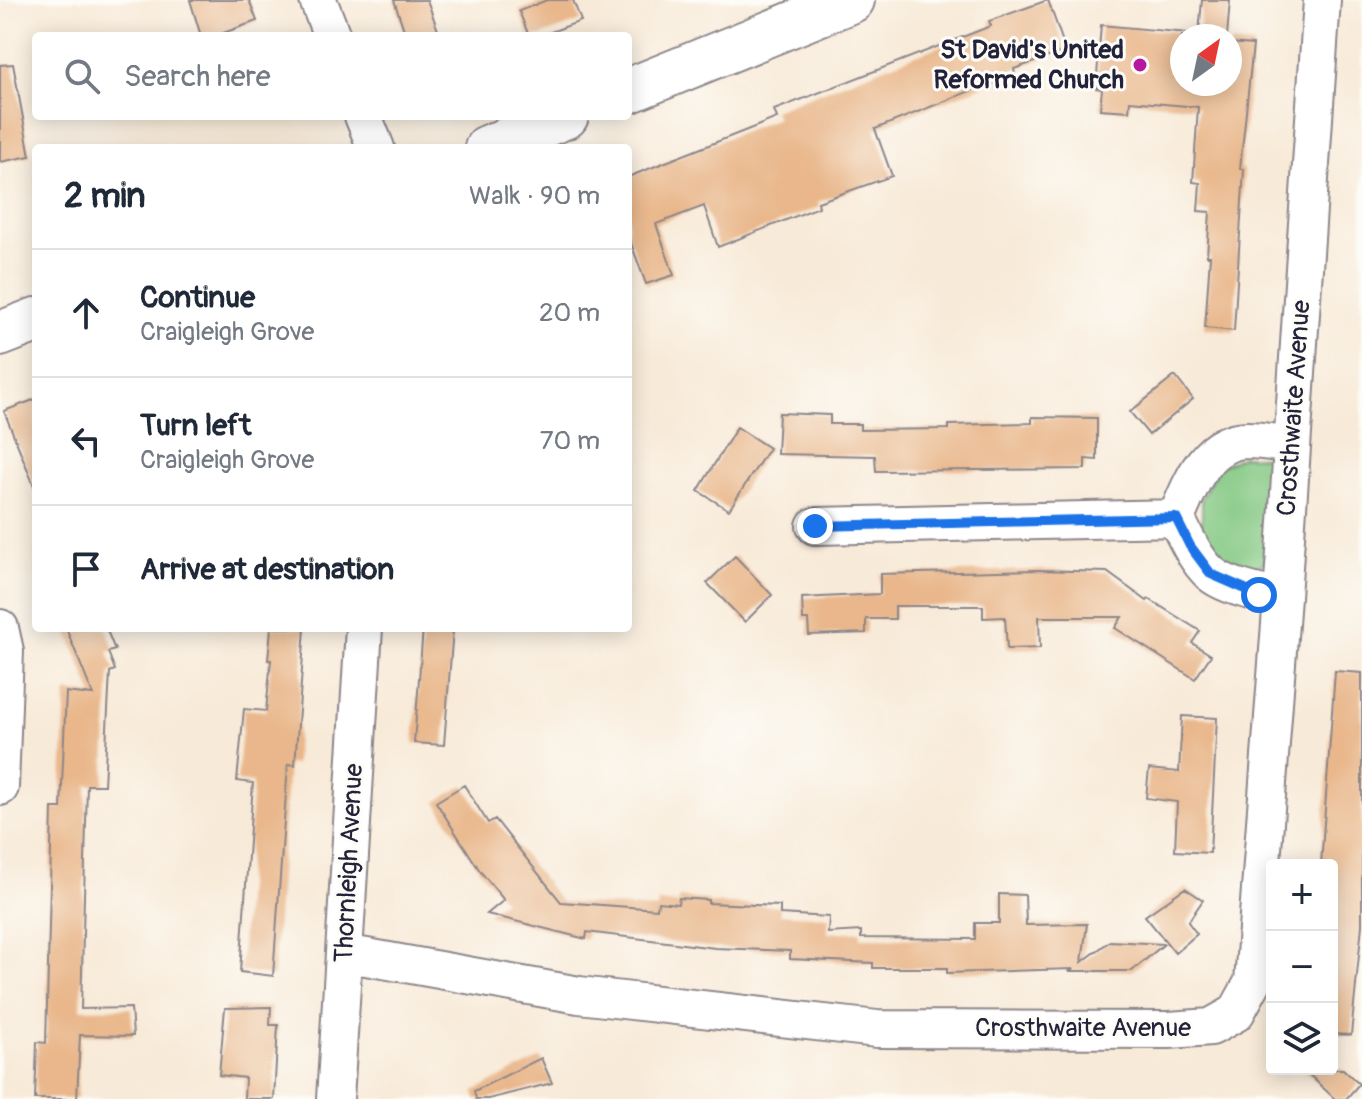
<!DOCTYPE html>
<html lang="en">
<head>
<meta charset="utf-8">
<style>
	:root { --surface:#fff; --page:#f6f6f7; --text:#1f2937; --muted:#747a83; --line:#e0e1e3 }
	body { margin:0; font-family:Pangolin,sans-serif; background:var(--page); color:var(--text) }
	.controls { position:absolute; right:24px; bottom:24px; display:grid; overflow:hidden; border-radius:8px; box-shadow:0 4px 20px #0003 }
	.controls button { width:72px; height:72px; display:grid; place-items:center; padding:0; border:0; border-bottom:2px solid var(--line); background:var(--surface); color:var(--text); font:40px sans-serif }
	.compass { position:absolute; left:1170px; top:24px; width:72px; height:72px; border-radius:50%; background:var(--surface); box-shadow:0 4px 20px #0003; rotate:33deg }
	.stop { position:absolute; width:24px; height:24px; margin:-18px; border:6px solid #1a73e8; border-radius:50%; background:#fff }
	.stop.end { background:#1a73e8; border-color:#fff; box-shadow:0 2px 8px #0008 }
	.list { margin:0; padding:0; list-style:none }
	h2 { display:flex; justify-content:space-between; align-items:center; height:104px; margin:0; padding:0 32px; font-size:34px }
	h2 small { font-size:26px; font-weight:400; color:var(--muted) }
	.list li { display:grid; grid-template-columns:52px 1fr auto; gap:24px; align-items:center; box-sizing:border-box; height:128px; padding:0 32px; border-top:2px solid var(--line) }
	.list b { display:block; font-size:30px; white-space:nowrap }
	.list p { margin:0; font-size:26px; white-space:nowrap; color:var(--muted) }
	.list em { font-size:26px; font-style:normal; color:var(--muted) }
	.icon { flex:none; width:44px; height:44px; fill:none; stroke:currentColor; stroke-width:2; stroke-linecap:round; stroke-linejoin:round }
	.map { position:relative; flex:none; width:1362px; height:1099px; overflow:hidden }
	.search { position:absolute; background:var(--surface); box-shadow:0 4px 20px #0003; left:32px; top:32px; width:600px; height:88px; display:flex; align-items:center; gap:20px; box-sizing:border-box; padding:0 28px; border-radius:8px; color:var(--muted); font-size:30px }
	.panel { position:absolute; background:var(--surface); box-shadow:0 4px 20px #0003; left:32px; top:144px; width:600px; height:488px; border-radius:8px }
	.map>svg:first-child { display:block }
	.green { fill:#82c781; stroke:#52745e; stroke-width:2 }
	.building { fill:#e9b78b }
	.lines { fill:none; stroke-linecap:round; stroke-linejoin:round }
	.street-casing { stroke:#8d868a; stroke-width:40 }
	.secondary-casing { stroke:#8d868a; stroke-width:48 }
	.street { stroke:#fff; stroke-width:36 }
	.secondary { stroke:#fff; stroke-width:44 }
	.route { stroke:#1a73e8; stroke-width:10 }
	.poi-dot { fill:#b5179e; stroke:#fdfcf7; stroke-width:3 }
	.labels { text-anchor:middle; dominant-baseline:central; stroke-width:6; stroke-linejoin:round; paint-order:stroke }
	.poi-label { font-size:26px; font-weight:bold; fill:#22223b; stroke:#fdfcf7; text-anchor:end }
	.street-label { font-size:26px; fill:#22223b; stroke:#fdfcf7 }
</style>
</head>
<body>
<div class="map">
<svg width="1362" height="1099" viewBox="0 0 1362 1099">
	<rect width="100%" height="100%" fill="#fdfcf7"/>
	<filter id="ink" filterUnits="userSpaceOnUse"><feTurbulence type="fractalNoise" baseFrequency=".0125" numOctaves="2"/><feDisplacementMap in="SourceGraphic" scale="16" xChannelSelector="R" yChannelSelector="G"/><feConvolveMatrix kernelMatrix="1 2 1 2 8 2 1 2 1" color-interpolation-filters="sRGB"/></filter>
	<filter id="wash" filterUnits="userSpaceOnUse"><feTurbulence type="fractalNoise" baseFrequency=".006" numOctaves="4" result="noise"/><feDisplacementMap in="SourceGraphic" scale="32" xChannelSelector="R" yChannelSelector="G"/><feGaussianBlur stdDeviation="1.8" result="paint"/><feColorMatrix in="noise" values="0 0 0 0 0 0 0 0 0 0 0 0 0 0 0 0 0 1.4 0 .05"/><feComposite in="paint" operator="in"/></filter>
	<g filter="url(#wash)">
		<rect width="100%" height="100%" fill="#f8ead8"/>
		<path class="green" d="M1243,456L1267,457L1274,479L1269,556L1254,572L1235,568L1217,556L1202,529V498L1218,467Z"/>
		<g id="blocks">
			<path class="building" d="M190,0H249L257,21L215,36H201Z
				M394,0H427L440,36H406Z
				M547,0H573L581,21L540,36H529L519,11Z
				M1048,0L1066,51L1014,69L1015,76L991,85L990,83L875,129L892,176L818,202L819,207L718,247L704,206L656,224L674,275L646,284L628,235V177L777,118L774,110L991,26L989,21Z
				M1202,0H1230L1227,36H1182V84H1230V43L1253,45L1240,169H1244L1234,331L1205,328L1210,256H1207L1210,212L1198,211L1200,183L1193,182L1198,107L1130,101L1129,111L1100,109L1102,89L1096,88L1101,25L1199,34Z
				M13,64L30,156L0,162V65Z
				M1175,376L1193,399L1149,435L1130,412Z
				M36,399V487L35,488L4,411Z
				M779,413L830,415V424H860V430L949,429V425L1032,423V417L1097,418V460L1085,459V469L876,471L875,456L777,454Z
				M737,427L769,448L729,510L698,491Z
				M735,556L772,595L745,622L707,583Z
				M1037,570L1107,572L1147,601L1149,599L1200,631L1192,643L1211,655L1195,679L1115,628L1122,617H1039L1040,648L1007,649L1005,617L983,618V606H895V619H866V633L809,635L808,620H803L802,598L880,594V574Z
				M66,628H106L115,650L108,652L115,670L110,672L104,785H87L81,1009L131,1008L133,1036L80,1035L77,1099H35L37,1042L46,1043L52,808H61L66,692L93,695Z
				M271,628H305L295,765L288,764L273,976L240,972L253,783L237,781L244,709L266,711L271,660H268Z
				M423,628H453L444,745L414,743Z
				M1335,671L1362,673V925L1351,1035L1332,1034V865H1321Z
				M1182,716L1217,718L1210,853L1175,851L1177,802L1146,798L1149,769L1179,772Z
				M464,785L488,823L495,819L561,902L657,909L658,902L678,904L679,898L708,900V903L780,906V914L829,917L828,933L861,931V938L975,939V923H999V894L1025,895L1026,925L1087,924L1082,962L1110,941L1164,944L1132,971H1070L1072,969L947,973V968H873V963L790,959V951L715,948L587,932L586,939L487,914L504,900L480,871L436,802Z
				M1185,888L1203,900L1188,922L1197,934L1175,953L1145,916Z
				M271,1007L270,1025H278L274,1099H244L245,1078L219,1075L225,1008Z
				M541,1058L552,1083L488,1099H476L474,1091Z
				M1303,1069H1343L1359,1084L1346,1099H1335Z"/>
		</g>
	</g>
	<g filter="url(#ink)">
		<use href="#blocks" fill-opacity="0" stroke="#8d868a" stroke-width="2"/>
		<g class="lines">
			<defs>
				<path id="street" d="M318,0L332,36
					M363,116L376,148
					M815,526L1176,518
					M1282,597C1263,595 1224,586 1210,573C1195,559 1185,536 1176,518C1191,485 1204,441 1247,440C1261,440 1276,443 1290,445
					M0,628L5,651L0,787
					M344,953L579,995L877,1029L1169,1030L1211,1027L1236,1013L1253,982L1282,597L1322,0
					M335,1099L364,628"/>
				<path id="secondary" d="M628,91L852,0
					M487,148L566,116
					M0,334L36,320"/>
			</defs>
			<use href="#street" class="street-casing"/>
			<use href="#secondary" class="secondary-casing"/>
			<use href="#street" class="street"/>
			<use href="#secondary" class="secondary"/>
		</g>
	</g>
	<g class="lines" filter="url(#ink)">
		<path class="route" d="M815,526L1176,518L1190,546L1211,574L1259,595"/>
	</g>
	<circle class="poi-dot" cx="1140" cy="65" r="8"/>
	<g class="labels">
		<g class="poi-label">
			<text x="1124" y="50">St David's United<tspan x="1124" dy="30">Reformed Church</tspan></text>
		</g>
		<g class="street-label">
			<text transform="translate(1294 408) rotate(-86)">Crosthwaite Avenue</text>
			<text transform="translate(349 863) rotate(-87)">Thornleigh Avenue</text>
			<text x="1083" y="1028">Crosthwaite Avenue</text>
		</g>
	</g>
</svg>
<div class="controls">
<button>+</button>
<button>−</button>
<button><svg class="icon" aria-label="layers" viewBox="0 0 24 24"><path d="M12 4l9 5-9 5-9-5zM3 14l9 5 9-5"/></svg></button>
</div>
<svg class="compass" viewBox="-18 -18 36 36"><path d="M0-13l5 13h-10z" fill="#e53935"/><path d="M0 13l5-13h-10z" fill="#747a83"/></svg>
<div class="stop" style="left:1259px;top:595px"></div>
<div class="stop end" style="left:815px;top:526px"></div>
<div class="search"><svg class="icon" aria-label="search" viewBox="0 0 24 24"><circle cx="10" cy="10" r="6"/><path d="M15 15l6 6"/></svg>Search here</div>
<section class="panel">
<h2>2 min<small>Walk · 90 m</small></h2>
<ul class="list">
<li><svg class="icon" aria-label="ahead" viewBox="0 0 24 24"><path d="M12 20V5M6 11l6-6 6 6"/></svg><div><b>Continue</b><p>Craigleigh Grove</p></div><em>20 m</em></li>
<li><svg class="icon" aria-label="left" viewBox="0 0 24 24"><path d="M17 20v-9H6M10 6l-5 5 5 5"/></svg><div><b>Turn left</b><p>Craigleigh Grove</p></div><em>70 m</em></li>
<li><svg class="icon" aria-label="arrive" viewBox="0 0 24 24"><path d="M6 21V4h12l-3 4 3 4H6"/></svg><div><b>Arrive at destination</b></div></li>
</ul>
</section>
</div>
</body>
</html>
